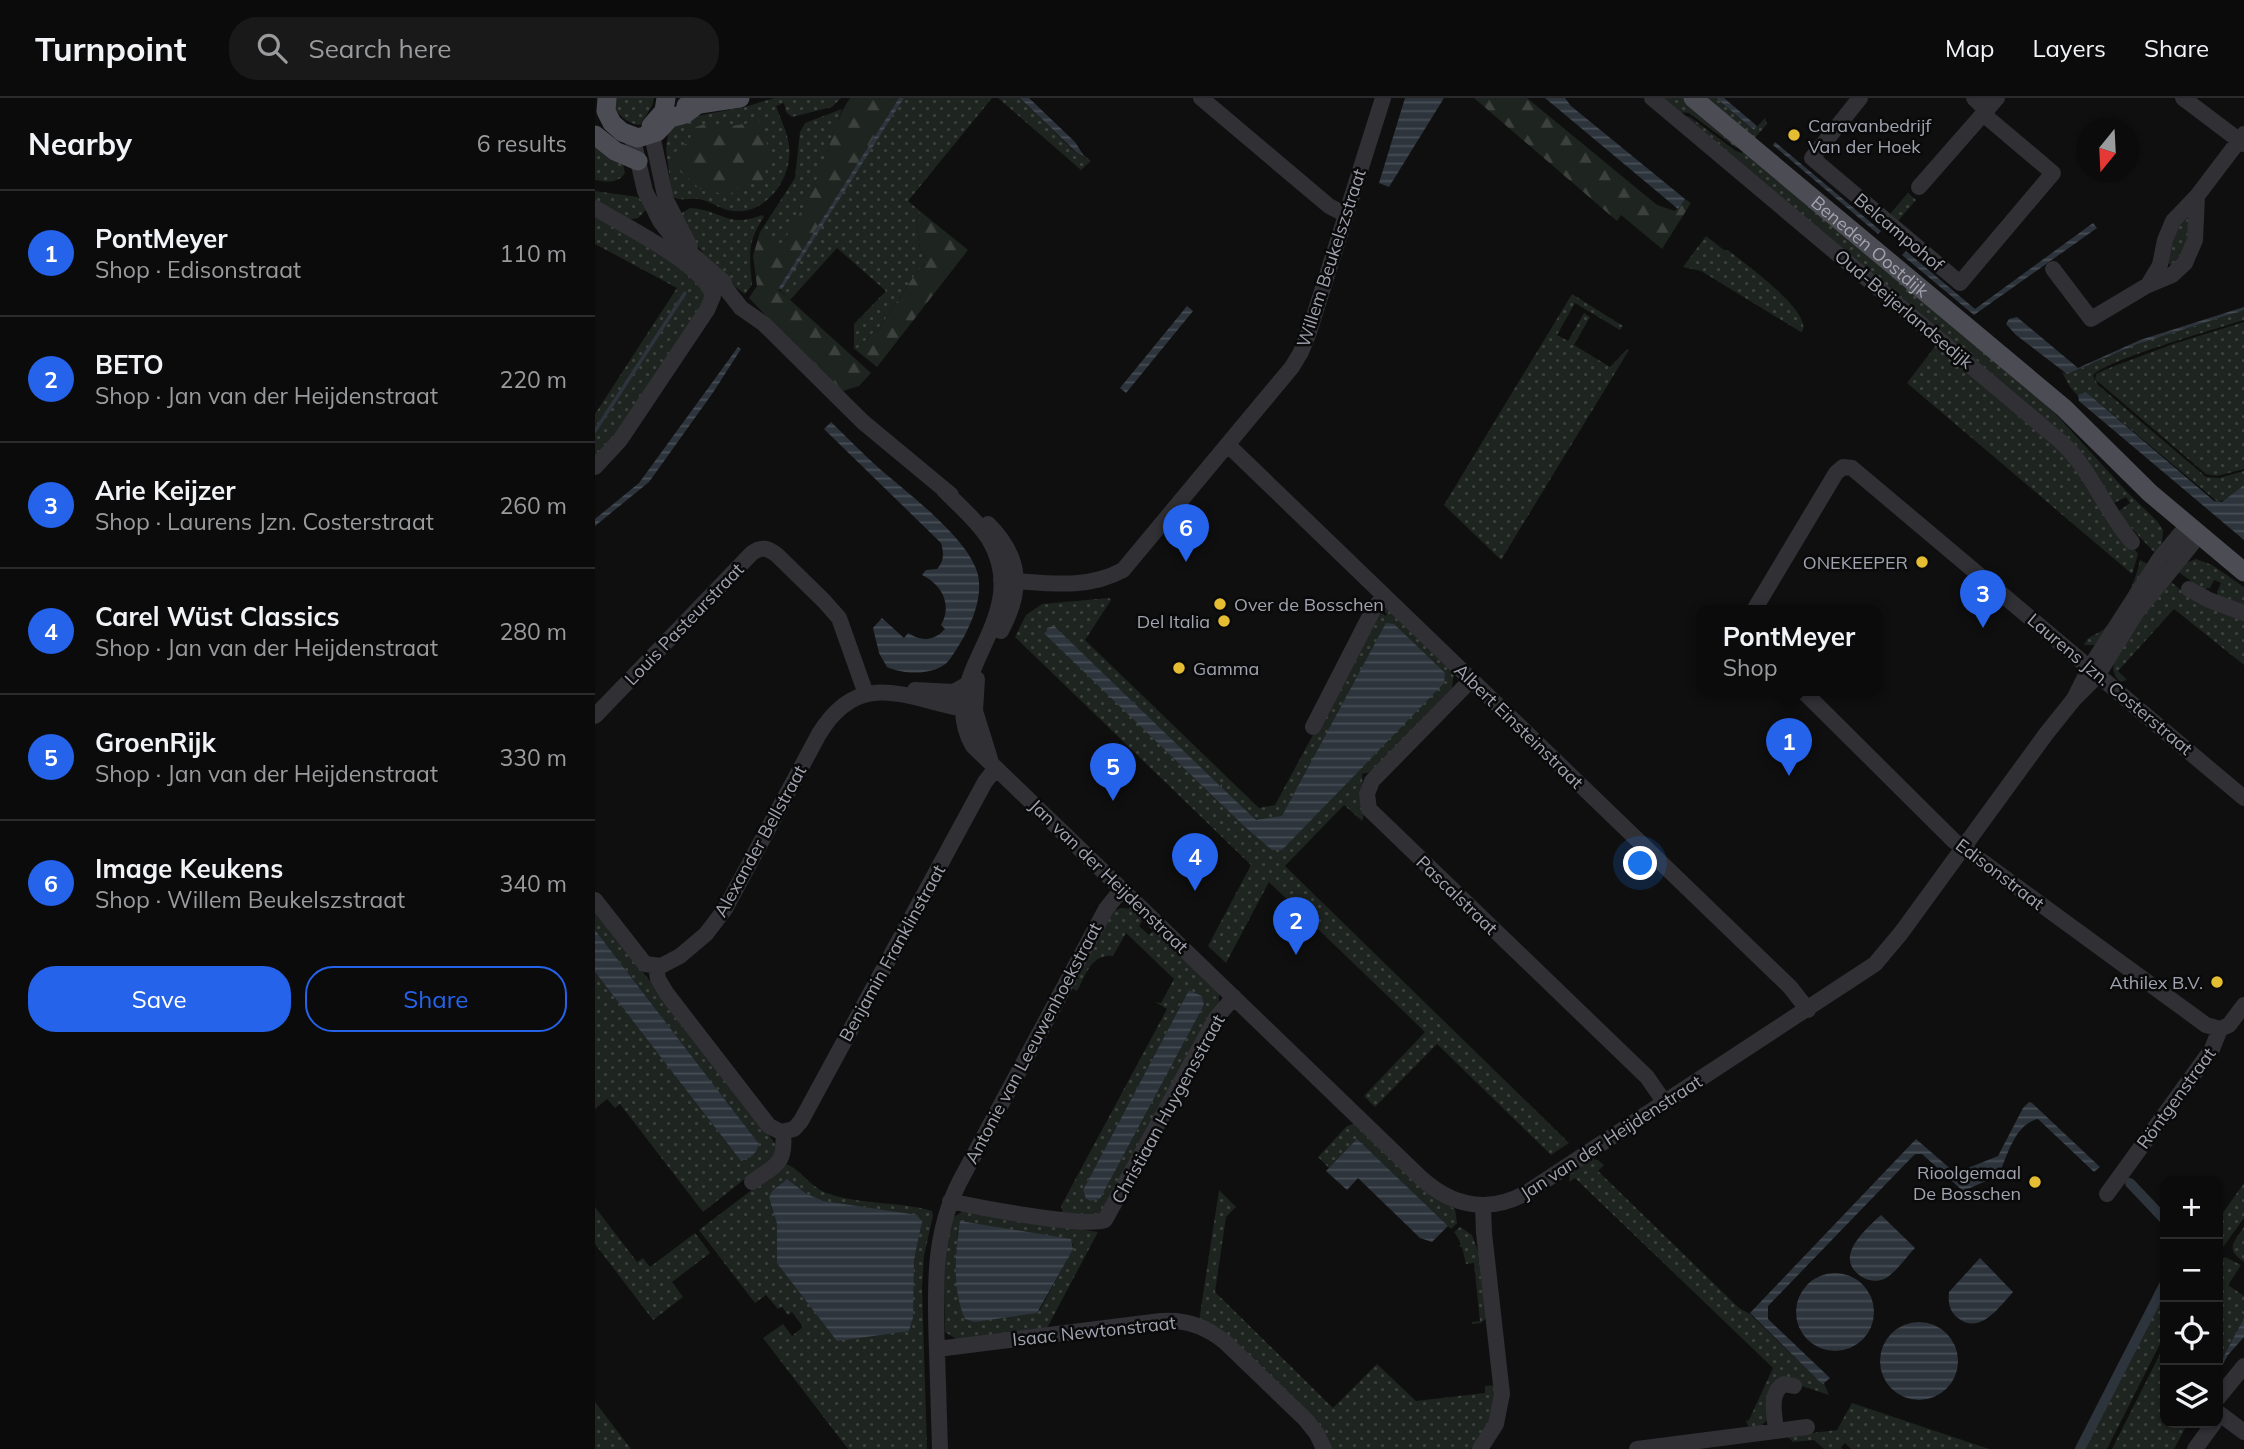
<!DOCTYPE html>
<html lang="en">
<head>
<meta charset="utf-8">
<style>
	:root { --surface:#0b0b0c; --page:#19191a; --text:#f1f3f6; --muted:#9a9b9d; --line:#2b2b2d; --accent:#2563eb }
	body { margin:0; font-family:Mulish,sans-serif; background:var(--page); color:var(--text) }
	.controls { position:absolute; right:21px; bottom:21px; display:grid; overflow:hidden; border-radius:14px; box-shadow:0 2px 5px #0004 }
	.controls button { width:63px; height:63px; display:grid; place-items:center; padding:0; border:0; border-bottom:2px solid var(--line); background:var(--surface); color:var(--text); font:35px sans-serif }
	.compass { position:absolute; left:1481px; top:21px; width:63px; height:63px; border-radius:50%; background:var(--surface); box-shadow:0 2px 5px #0004; rotate:198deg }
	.you { position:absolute; left:1046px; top:766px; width:24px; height:24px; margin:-18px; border:5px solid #fff; border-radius:50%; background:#1a73e8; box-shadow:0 0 0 10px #1a73e833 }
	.badge { display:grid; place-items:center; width:46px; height:46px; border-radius:50%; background:var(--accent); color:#fff; font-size:23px; font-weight:700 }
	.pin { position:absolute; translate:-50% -58px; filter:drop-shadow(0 2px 4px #0008) }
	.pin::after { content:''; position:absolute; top:37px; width:24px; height:21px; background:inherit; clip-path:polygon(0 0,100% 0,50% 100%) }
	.popup { position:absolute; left:1101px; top:507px; width:186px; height:91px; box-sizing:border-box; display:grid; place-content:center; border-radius:14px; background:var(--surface); filter:drop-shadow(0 2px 5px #0005); font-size:23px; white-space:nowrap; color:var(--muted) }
	.popup b { font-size:26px; color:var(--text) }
	.popup::after { content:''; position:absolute; left:50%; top:100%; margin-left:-14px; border:14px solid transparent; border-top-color:var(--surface) }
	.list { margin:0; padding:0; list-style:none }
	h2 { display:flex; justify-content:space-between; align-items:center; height:91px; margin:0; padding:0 28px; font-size:30px }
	h2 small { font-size:23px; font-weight:400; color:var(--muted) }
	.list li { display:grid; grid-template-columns:46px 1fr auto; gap:21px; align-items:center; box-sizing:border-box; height:126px; padding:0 28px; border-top:2px solid var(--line) }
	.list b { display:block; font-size:26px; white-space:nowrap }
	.list p { margin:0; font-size:23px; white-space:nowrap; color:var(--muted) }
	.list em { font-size:23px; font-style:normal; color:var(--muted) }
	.actions { display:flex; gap:14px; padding:21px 28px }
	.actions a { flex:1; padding:16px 0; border:2px solid var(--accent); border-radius:28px; text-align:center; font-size:24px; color:var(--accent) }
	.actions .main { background:var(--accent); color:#fff }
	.icon { flex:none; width:38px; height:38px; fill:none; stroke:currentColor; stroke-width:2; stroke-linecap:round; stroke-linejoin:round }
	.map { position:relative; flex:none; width:1649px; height:1351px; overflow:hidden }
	header { display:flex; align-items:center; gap:42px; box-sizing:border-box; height:98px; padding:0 35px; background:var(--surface); border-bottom:2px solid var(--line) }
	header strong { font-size:33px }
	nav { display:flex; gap:38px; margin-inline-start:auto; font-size:24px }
	.search { width:490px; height:63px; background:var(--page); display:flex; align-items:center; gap:18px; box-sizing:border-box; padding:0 24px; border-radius:28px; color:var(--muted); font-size:26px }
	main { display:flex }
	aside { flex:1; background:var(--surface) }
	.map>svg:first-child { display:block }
	.green { fill:url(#green-dots); fill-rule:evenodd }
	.forest { fill:url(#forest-firs) }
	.water { fill:url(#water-rules) }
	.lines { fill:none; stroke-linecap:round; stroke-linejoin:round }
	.stream { stroke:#2d343c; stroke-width:3.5 }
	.canal { stroke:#2d343c; stroke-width:10 }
	.minor { stroke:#303035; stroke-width:16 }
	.major { stroke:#4c4d54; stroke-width:19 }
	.poi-dot { fill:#e4bd32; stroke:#0a0a0b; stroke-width:2.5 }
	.labels { text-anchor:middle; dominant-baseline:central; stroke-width:5; stroke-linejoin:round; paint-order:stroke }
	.poi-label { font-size:18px; fill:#a1a4b0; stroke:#0a0a0b; text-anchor:end }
	.street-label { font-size:18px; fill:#a1a4b0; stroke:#0a0a0b }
</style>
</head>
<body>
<header>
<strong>Turnpoint</strong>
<div class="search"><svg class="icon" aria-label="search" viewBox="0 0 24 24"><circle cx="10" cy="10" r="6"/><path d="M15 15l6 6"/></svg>Search here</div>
<nav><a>Map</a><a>Layers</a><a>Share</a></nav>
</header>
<main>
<aside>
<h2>Nearby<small>6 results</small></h2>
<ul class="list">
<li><span class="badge">1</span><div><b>PontMeyer</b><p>Shop · Edisonstraat</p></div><em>110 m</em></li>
<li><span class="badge">2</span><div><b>BETO</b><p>Shop · Jan van der Heijdenstraat</p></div><em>220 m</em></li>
<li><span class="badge">3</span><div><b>Arie Keijzer</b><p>Shop · Laurens Jzn. Costerstraat</p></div><em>260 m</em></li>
<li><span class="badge">4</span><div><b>Carel Wüst Classics</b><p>Shop · Jan van der Heijdenstraat</p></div><em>280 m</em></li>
<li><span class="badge">5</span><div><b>GroenRijk</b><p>Shop · Jan van der Heijdenstraat</p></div><em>330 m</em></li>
<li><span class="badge">6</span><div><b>Image Keukens</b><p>Shop · Willem Beukelszstraat</p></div><em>340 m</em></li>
</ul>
<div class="actions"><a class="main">Save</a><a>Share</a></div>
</aside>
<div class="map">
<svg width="1649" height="1351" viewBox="0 0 1649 1351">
	<defs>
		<pattern id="green-dots" width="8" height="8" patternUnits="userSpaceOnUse" patternTransform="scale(1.75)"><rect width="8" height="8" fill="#1e241f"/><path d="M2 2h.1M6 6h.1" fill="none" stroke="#3c413d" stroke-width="1.8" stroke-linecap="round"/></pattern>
		<pattern id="forest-firs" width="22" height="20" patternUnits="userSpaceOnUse" patternTransform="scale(1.75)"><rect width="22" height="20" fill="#1e241f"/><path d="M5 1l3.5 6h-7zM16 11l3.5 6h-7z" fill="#3c413d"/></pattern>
		<pattern id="water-rules" width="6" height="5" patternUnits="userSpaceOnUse" patternTransform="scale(1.75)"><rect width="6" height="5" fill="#2d343c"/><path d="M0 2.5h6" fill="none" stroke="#484e56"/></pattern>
	</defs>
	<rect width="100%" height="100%" fill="#0f0f10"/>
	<path class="green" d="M17,0H59L57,8L45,27C32,26 23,16 16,6Z
		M179,0H246L237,9L197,19L191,14L189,5L181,8C185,20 193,35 194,48C198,80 171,117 138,113C127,112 118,105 108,102C97,98 87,105 77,98L71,51L74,29L90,20L150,9Z
		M309,0H397L313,103L326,114L321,121L325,152L333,163L321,175L287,226L261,252L259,251V226L291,193L242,150L195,202L185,192Z
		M403,0H425L480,54L489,57L496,63L486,72Z
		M1066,0H1089L1146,50L1140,49L1094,15L1082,14Z
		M1107,0H1121L1159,32L1170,20L1172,26L1159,41Z
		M247,11L227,70L211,105L185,150L165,134L200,80L205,34L210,25Z
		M1086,17L1095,19L1141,53L1147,55L1150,51L1460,315L1532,394L1562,423L1568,432L1567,444L1561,456L1525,418L1524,413L1535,405L1531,399L1519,405L1497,371Z
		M0,42L28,65L30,75C23,86 11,84 0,82Z
		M0,93L43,99L49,103L52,111L43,120L32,122L0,105Z
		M1313,95L1321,102L1303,123L1295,116Z
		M95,110C124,111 133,131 167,117L169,119C151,145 155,158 157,187L150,196C118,174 102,150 85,116Z
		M1593,110C1594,132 1595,152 1577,168L1572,164L1577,141Z
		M0,115L78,162L110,194V200L79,255L0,363V316L82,190L0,146Z
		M1111,138L1129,152H1133C1150,166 1214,211 1208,232L1206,234L1106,173L1088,169Z
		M977,196L1028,228L1025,232L980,205L962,237L973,243L989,215L995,219L979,247L1015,269L1032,251L1034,252L906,462L849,407Z
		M1649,212V222C1625,230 1506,263 1498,278L1503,287L1611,379L1624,380L1649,373V387L1630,402L1623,404L1491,294L1483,298L1475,289L1467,274L1472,276L1543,246Z
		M1649,224V371L1622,378L1611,376L1500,281L1501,276L1509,272L1578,246Z
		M1342,246L1469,355L1543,456L1537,476L1312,285Z
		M1601,461L1617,467L1649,489V510L1623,500L1622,494L1626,485L1619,482L1615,490L1608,491L1580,472L1587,466Z
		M1545,462L1555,467L1502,547H1489C1493,536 1502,538 1510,530C1526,514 1541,484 1545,462Z
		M1572,481L1594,498L1649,521V567L1579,511L1523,573L1532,582L1525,584C1515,574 1518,564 1523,552Z
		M514,500L516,502L490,542L664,710L680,707L785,513L790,518L792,516L787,512L792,510L831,545L833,552L838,551L859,574L857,590L778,673L767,676C769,685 765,691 765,700C765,709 771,714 767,723L749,707L690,768L974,1045L956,1057L842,946L780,1009L769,998L830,934L674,784L631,865L613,848L656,767L420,539L431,517L447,506Z
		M526,810L538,811L549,820L544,828L554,837L560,831L624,895V904L506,1117L468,1115L466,1108L572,911L560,904L566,905L579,881L531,835L518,858C496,856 491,877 482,893L475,889L518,813ZM594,892L607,898L609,907L505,1101L496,1103L491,1101L488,1092Z
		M0,812L183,1049L184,1054L108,1114L25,1006L20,1010L12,1001L0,1011V874L146,1063L164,1046L0,832Z
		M759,1026L838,1098L860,1111L862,1125L856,1131L763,1042L734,1070L723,1059L752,1028Z
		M997,1061L1003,1062L1009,1067L1003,1073L1144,1210L1155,1216L1226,1285H1229L1234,1297L1192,1283L1177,1287L1172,1297L1173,1321L1166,1328H1153L1151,1323L1154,1322L1178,1270L980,1080L974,1084L975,1074Z
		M191,1066C207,1072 216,1091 235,1096C267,1107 304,1103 337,1113L338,1118L329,1158L327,1190L332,1351H253L168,1240L188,1226L197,1238L208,1229L197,1214L193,1217L187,1209L183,1211L171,1197L160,1205L104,1132ZM192,1081L212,1096L229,1103L322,1118L317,1191L318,1220L314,1233L183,1165L182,1126L174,1101L177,1093Z
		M1649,1085V1120L1623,1156V1122Z
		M624,1092L641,1109L631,1119L620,1194L738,1310L782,1266L821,1303L890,1295V1288L901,1287C898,1314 895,1331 876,1351H734L604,1223Z
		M0,1109L42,1164L48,1160L55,1169L100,1135L115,1155L77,1184L88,1199L58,1222L0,1146Z
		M368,1113L503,1134L452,1230L363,1242L350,1234L348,1162L358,1120ZM363,1131L478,1146V1149L445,1212L366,1210L361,1165Z
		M865,1129L877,1137L886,1161L893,1219L886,1225L877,1226V1224L885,1223L879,1165L871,1166L867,1149H864L866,1145L859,1134Z
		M1649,1129V1164C1630,1151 1638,1145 1649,1129Z
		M1630,1159L1646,1167L1633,1187L1649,1198V1220L1623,1269V1164Z
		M1570,1193V1236L1512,1351H1488Z
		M1570,1246V1325H1593L1579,1351H1517Z
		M0,1304L36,1351H0Z
		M1257,1305L1394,1351H1256L1250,1345L1246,1349L1247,1351H1229L1219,1342L1198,1344L1192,1338L1242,1332Z"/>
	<path class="forest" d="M255,0H304L183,191L276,275L264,288L248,293L240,289L154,200L162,188L158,158L165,134L185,149C200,124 215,99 226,71C236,48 240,21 255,0Z
		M879,0H932L1062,107L1080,113L1090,101L1096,105L1067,151L1026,117L1022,123Z
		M167,23L175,59L167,84L148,87L134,97L105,91L79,68L77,55C90,51 95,40 101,29L110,26L125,30Z
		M326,114L373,152L282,269L261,252L287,226L321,175L333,163L325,152L321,121Z"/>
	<path class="water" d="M304,0H309L196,177L187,191H183Z
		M425,0H434L480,44L489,58L481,54Z
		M810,0H849L794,89L784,85Z
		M950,0H970L976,8L1090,101L1083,111Z
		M1121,0H1129L1162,28L1159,32Z
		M1180,44L1286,133L1283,136L1178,47Z
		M1498,125L1502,130L1379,217L1307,157L1311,153L1380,211Z
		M592,208L598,213L531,295L525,290Z
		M1649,209V212L1543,246L1472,276L1421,237L1411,226L1414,221L1422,219L1483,270L1545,242Z
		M143,249L146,251L117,296L54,384L0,428V421L44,385Z
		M1491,294L1619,403L1627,404L1649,387V442L1484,303L1483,297Z
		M236,324C253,340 269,357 286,372C314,396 375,442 383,477C389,504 371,539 355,561C343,578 309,577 292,569L284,555L278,530L287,520L309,540L313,535C327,544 339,543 350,531L346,527C358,506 346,486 327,477L331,472L342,471C349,464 349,455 346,445L229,331Z
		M791,525L799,526L850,575L849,585L687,752H677L649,728L451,537L452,530L459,528L538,604H541L540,606L625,688L627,686V690L661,722L687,718Z
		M0,832L164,1046C161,1056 156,1060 146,1063L0,874Z
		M594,892L607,898L609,907L505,1101L496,1103L491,1101L488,1092Z
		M1434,1004L1437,1005L1505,1069L1499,1074L1443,1021C1420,1026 1413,1056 1404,1076L1398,1080L1368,1093L1327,1056H1321L1318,1058L1173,1208V1221L1235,1280L1229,1285H1226L1155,1215L1321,1041L1358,1073L1363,1074L1403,1058L1428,1010Z
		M762,1041L853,1128L837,1144L825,1140L763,1080L752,1092L731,1073Z
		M192,1081L212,1096L229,1103L322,1117L327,1124L319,1161L318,1220L314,1233L242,1243L182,1165V1126L174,1100L177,1093Z
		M1286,1117L1320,1150C1311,1159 1300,1176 1289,1181C1282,1184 1273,1183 1267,1179C1237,1160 1270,1132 1286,1117Z
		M365,1123L476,1141L478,1151L442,1215L380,1224L370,1221C357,1192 360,1154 365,1123Z
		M1385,1160L1418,1194C1405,1208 1385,1238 1363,1220C1354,1213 1353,1204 1354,1194Z
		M1201 1214a39 39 0 1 1 78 0a39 39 0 1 1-78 0Z
		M1649,1220V1239L1633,1257L1623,1275V1269Z
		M1285 1263a39 39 0 1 1 78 0a39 39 0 1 1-78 0Z"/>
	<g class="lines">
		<path class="stream" d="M0,333L90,195"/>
		<path class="canal" d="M1535,1085L1570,1122
			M1485,1351L1570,1185"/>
		<path class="minor" d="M606,0L734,108L751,117
			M1057,0L1465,343C1497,372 1509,412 1537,444
			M1265,0L1217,60L1365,185L1458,75L1394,21L1387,8L1379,0
			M1588,0L1649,46
			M57,37L71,102L95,149
			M35,38L39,46L50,93L65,123L78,140L129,184
			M1324,89L1402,0
			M0,110C29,128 109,166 118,198L112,212L25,342L0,369
			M1458,171L1496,221L1553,187L1577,177L1590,165L1600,142L1602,98
			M122,179L146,210L169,226L268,324L356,397
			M1553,187L1565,167L1570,142L1578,123L1602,98L1649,36
			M633,347L1195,889L1213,912
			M348,391C364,408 384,424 395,443C440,523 337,578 378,648L826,1080C857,1108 893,1116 931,1095L1280,866L1306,835L1451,636L1479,601L1502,578L1541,515L1597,446L1599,432L1585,436L1565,460L1495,569L1479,601
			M393,426C427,460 428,492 406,533
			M406,482C448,484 490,493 528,472L697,269L706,254L714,234L788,0
			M1594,491L1614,502L1649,515
			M1159,512L1241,375L1248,369L1257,370L1649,700
			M382,581L380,613L395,661
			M876,582L777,683L772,696L774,711L1052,979L1070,1005
			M320,592L359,594L371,587
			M1207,592L1359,743L1611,927L1625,931
			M0,618L157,455C166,448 173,450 182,457L229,503L244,520L271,596
			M718,629L778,512L789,498
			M0,802L50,866L66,868L85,858L111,836L130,811L224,636C263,572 307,598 364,610H368L376,603
			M61,869L63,881L72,896L174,1028L186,1034L199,1031L206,1023L390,684L401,670
			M157,1084C181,1066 191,1067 188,1034
			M1512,1096L1617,951L1625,931L1634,927L1649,907
			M355,1103C382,1109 489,1130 510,1122L621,920L639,899
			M342,1251L566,1223C590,1221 612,1229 630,1244L711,1322L722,1336L729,1351
			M1623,1300L1649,1268
			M1625,1316L1649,1334
			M1181,1333C1180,1318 1173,1295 1189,1286L1199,1288
			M345,1351C344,1318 343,1286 342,1253C340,1194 337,1137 365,1083L511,811L527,791
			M885,1351L901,1326L907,1296L889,1135L888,1108
			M1042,1351L1212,1329
			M1600,1351L1619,1325"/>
		<g class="major">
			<path d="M12,0L11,13L17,25L27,34L43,40L62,34L75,20L90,16L103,6"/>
			<path id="s1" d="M1098,0L1469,310L1555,395L1649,474"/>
			<path d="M91,8L145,0"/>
			<path d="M56,28L69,13L71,0"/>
			<path d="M0,37L20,53L43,63"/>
		</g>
	</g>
	<g class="poi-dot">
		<circle cx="1199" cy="37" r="7"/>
		<circle cx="1327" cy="464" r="7"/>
		<circle cx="625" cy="506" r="7"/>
		<circle cx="629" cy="523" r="7"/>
		<circle cx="584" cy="570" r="7"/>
		<circle cx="1622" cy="884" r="7"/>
		<circle cx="1440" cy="1084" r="7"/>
	</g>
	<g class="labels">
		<g class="poi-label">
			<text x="1213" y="27" text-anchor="start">Caravanbedrijf<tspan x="1213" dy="21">Van der Hoek</tspan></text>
			<text x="1313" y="464">ONEKEEPER</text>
			<text x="639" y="506" text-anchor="start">Over de Bosschen</text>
			<text x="615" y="523">Del Italia</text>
			<text x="598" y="570" text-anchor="start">Gamma</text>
			<text x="1608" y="884">Athilex B.V.</text>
			<text x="1426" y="1074">Rioolgemaal<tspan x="1426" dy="21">De Bosschen</tspan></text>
		</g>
		<g class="street-label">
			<text transform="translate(1304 134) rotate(40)">Belcampohof</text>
			<text stroke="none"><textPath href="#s1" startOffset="231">Beneden Oostdijk</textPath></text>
			<text transform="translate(736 160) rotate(-72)">Willem Beukelszstraat</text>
			<text transform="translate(1309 211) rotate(40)">Oud-Beijerlandsedijk</text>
			<text transform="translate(89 526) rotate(-46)">Louis Pasteurstraat</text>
			<text transform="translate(1515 586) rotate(40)">Laurens Jzn. Costerstraat</text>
			<text transform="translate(924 628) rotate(44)">Albert Einsteinstraat</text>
			<text transform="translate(165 743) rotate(-61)">Alexander Bellstraat</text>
			<text transform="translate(1405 776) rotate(37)">Edisonstraat</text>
			<text transform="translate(514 778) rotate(44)">Jan van der Heijdenstraat</text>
			<text transform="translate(862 797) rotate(44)">Pascalstraat</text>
			<text transform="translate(297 855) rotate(-61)">Benjamin Franklinstraat</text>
			<text transform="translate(438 945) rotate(-62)">Antonie van Leeuwenhoekstraat</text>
			<text transform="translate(1581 1000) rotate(-54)">Röntgenstraat</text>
			<text transform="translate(573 1011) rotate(-61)">Christiaan Huygensstraat</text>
			<text transform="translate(1016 1039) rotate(-33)">Jan van der Heijdenstraat</text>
			<text transform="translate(499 1233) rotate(-6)">Isaac Newtonstraat</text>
		</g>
	</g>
</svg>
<div class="controls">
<button>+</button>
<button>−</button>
<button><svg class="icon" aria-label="locate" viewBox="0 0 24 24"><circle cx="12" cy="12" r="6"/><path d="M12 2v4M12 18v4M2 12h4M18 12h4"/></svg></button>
<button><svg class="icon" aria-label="layers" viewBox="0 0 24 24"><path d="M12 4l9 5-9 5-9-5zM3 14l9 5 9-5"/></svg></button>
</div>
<svg class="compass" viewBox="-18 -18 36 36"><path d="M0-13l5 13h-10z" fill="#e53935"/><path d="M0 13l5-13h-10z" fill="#9a9b9d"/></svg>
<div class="you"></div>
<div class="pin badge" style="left:1194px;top:678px">1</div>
<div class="popup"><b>PontMeyer</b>Shop</div>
<div class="pin badge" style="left:701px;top:857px">2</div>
<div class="pin badge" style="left:1388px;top:530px">3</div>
<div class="pin badge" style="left:600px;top:793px">4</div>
<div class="pin badge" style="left:518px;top:703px">5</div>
<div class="pin badge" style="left:591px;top:464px">6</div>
</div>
</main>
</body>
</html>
